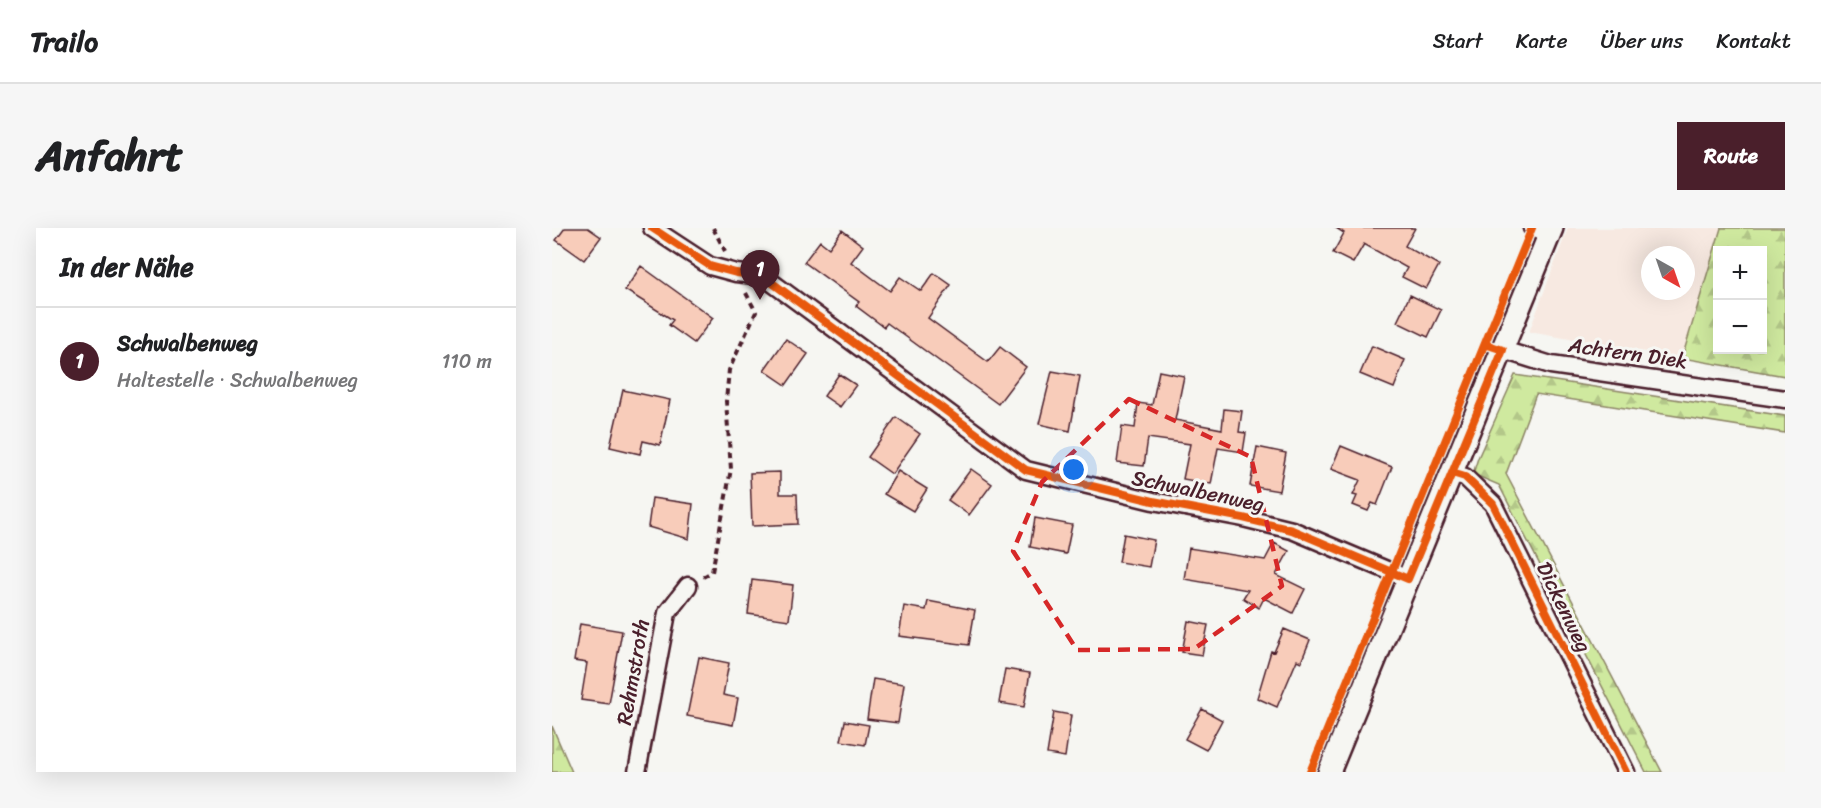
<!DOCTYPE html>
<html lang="de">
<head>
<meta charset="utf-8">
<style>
	:root { --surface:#fff; --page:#f6f6f6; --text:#202124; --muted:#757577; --line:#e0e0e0; --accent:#4a1f2b }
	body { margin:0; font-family:Sriracha,sans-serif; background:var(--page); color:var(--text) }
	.controls { position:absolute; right:18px; top:18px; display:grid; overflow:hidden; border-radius:0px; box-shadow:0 6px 24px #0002 }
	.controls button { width:54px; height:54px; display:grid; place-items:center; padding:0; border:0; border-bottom:2px solid var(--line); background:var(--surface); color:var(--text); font:30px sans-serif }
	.compass { position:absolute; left:1089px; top:18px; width:54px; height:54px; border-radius:50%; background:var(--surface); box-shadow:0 6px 24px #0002; rotate:140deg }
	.you { position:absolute; left:522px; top:242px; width:21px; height:21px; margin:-15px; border:4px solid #fff; border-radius:50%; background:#1a73e8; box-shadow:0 0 0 9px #1a73e833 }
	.badge { display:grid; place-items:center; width:39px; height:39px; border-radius:50%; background:var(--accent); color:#fff; font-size:20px; font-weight:700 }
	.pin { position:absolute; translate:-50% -50px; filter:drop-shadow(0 2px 3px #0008) }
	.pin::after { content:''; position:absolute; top:32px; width:21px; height:18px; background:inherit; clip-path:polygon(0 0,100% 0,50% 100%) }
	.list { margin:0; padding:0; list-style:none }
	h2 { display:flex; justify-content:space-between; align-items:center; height:78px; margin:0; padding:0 24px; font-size:26px }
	h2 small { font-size:20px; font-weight:400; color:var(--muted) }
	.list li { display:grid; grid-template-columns:39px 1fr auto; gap:18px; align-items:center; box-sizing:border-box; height:108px; padding:0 24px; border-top:2px solid var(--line) }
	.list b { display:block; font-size:22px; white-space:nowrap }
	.list p { margin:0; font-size:20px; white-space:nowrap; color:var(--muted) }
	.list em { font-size:20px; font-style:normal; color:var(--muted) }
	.map { position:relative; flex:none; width:1233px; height:544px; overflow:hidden; border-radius:0px }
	header { display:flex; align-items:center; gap:36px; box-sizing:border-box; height:84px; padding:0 30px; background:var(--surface); border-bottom:2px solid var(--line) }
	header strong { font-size:28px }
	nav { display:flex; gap:33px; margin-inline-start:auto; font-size:21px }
	.intro { display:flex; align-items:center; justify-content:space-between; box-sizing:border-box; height:144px; padding:0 36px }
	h1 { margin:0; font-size:42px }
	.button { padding:15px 27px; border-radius:0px; background:var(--accent); color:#fff; font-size:21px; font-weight:700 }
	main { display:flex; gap:36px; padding:0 36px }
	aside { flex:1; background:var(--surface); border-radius:0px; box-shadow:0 6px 24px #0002 }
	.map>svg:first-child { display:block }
	.built { fill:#f7e9e1; fill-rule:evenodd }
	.forest { fill:url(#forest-firs); stroke:#8c8465; stroke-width:1.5; fill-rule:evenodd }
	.building { fill:#f8ccba; stroke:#4a1f2b; stroke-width:1.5 }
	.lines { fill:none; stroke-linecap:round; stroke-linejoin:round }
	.minor-casing { stroke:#4a1f2b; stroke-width:21 }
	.tertiary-casing { stroke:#4a1f2b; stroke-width:26 }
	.path { stroke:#4a1f2b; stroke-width:4; stroke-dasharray:6 4.5; stroke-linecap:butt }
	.minor { stroke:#f6f6f2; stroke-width:16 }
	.tertiary { stroke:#f6f6f2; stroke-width:21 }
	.cycleway-casing { stroke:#f6f6f2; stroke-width:11 }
	.cycleway { stroke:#e8590c; stroke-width:8 }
	.marked { fill:none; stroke:#d62828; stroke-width:4.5; stroke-dasharray:12 8; stroke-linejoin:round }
	.labels { text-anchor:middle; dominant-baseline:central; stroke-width:6; stroke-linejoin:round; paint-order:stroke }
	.street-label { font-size:21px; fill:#4a1f2b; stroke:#f6f6f2 }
</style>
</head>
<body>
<header>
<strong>Trailo</strong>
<nav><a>Start</a><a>Karte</a><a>Über uns</a><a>Kontakt</a></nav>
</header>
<div class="intro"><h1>Anfahrt</h1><a class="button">Route</a></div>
<main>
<aside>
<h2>In der Nähe<small></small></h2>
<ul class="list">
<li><span class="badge">1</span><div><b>Schwalbenweg</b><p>Haltestelle · Schwalbenweg</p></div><em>110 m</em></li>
</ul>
</aside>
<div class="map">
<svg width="1233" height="544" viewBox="0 0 1233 544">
	<defs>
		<pattern id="forest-firs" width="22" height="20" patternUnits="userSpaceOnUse" patternTransform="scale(1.5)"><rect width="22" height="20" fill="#cfe99f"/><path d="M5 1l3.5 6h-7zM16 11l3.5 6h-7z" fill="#b3c789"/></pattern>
	</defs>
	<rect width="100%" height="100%" fill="#f6f6f2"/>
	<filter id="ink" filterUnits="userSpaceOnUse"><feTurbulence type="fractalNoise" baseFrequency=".0167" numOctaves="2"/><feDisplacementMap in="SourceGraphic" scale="12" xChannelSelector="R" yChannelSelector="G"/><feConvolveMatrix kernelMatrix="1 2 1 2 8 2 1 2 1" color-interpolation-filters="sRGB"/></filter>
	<g filter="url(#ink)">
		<path class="built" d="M1016,0H1233V148L977,104ZM1166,22H1210V122H1166ZM1098,27H1134V63H1098Z"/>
		<path class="forest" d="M1169,0H1233V148L1130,130ZM1210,22V122H1166V22Z
			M963,147L1233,188V205L984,166L954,246L1110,544H1094L947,257L921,246L926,230Z
			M0,498L20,544H0Z"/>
		<path class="building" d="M13,0H36L49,9L32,32L4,12Z
			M784,0H863L853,18L887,37L874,61L850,49L855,40L812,16L801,35L781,25L792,5Z
			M290,2L311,18L299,34L338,63L348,49L369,63L382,45L399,57L376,90L436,134L448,119L474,139L446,176L335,95L332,99L304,78L307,74L252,34L268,13L277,20Z
			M89,38L161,90L142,115L117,97L121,92L73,62Z
			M858,67L889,82L876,109L845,94Z
			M234,111L256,126L234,157L212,142Z
			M820,118L853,132L842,160L808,146Z
			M500,143L528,148L518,203L487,196Z
			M607,143L632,148L623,192L670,201L672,181L690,183L687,204L694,205L691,224L666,220L659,256L631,251L638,216L596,210L592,238L565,235L570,198L583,200L586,175L600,177Z
			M287,146L304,157L288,179L272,168Z
			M71,162L118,172L108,217L91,213L88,226L58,219Z
			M344,189L368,206L340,246L316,229Z
			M789,218L840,239L825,277L820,275L816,283L801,277L805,268L801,267L808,252L779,241Z
			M705,219L734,225L727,263L698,258Z
			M419,241L440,256L417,287L396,272Z
			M346,243L375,261L361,283L332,266Z
			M228,244V266H245L246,296L200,298L198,245Z
			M100,270L141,276L137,311L96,299Z
			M483,290L520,297L514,326L478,319Z
			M572,306L602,312L597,339L567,334Z
			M722,315L737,323L724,347L753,361L741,385L712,370L707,380L691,370L696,362L632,351L637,320L713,332Z
			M200,352L241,357L237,392L196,386Z
			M376,373L423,382L417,417L347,408L352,378L374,382Z
			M636,393L656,397L650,427L630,424Z
			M28,396L70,403L57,476L29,472L35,435L22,433Z
			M732,401L758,412L749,434L745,432L725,479L705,470L719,423L722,424Z
			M147,429L177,435L171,467L186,470L181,497L135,488Z
			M453,441L478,445L472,479L447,475Z
			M321,451L352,456L346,495L315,491Z
			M650,481L670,492L654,522L633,511Z
			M502,484L519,487L513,529L495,526Z
			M293,493L317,497L313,517L289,513Z"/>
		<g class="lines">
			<defs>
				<path id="minor" d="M100,0L158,38L184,45L211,48L474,242L601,273L691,290L740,302L856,351
					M980,0L997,7
					M951,122L999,137L1233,171
					M900,245L913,249L941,276L1074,544
					M85,544L115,385L136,358"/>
				<path id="tertiary" d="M777,544L1000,0"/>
			</defs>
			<use href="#minor" class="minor-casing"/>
			<use href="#tertiary" class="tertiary-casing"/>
			<path class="path" d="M161,0L173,23
				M151,349L160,344L179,241L174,173L177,142L204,84L194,65"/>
			<use href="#minor" class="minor"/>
			<use href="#tertiary" class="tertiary"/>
			<defs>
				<path id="cycleway" d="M100,0L158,38L184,45L211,48L474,242L601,273L691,290L740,302L856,351L951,122L933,116
					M900,245L913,249L941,276L1074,544
					M758,544L980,0"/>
			</defs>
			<use href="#cycleway" class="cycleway-casing"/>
			<use href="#cycleway" class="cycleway"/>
		</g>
	</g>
	<path class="marked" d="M577,171L699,229L730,358L642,421L525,422L461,323L490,254Z"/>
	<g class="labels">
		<g class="street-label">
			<text transform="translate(1076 125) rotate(8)">Achtern Diek</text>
			<text transform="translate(646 263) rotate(12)">Schwalbenweg</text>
			<text transform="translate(1012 379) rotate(64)">Dickenweg</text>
			<text transform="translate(81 444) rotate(-80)">Rehmstroth</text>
		</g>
	</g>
</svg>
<div class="controls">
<button>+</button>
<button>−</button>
</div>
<svg class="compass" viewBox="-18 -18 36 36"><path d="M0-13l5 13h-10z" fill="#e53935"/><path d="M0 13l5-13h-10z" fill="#757577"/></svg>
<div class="you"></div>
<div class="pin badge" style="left:208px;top:72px">1</div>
</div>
</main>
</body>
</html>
